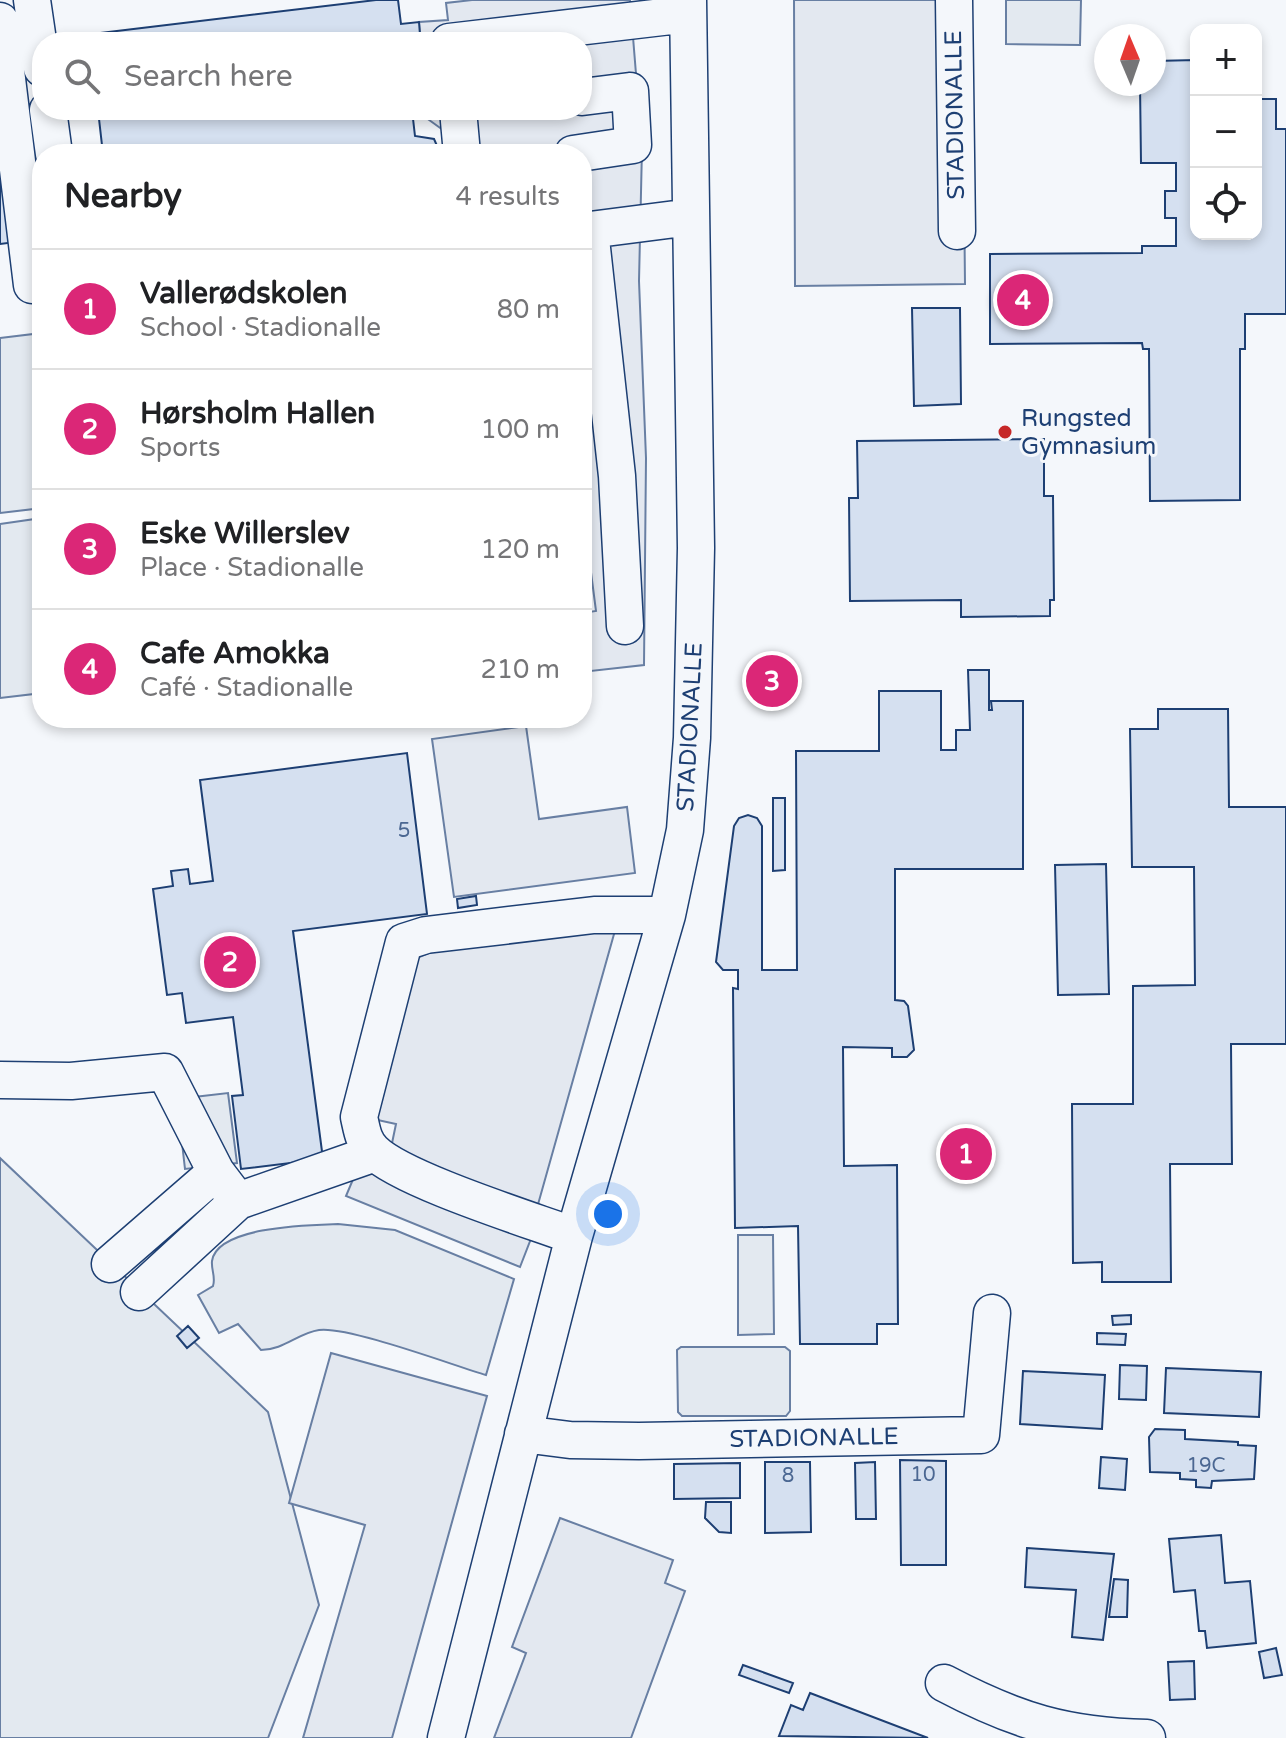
<!DOCTYPE html>
<html lang="en">
<head>
<meta charset="utf-8">
<style>
	:root { --surface:#fff; --page:#f2f2f2; --text:#202124; --muted:#757577; --line:#e0e0e0; --accent:#db2777 }
	body { margin:0; font-family:"Varela Round",sans-serif; background:var(--page); color:var(--text) }
	.controls { position:absolute; right:24px; top:24px; display:grid; overflow:hidden; border-radius:16px; box-shadow:0 4px 12px #0003 }
	.controls button { width:72px; height:72px; display:grid; place-items:center; padding:0; border:0; border-bottom:2px solid var(--line); background:var(--surface); color:var(--text); font:40px sans-serif }
	.compass { position:absolute; left:1094px; top:24px; width:72px; height:72px; border-radius:50%; background:var(--surface); box-shadow:0 4px 12px #0003; rotate:358deg }
	.you { position:absolute; left:608px; top:1214px; width:28px; height:28px; margin:-20px; border:6px solid #fff; border-radius:50%; background:#1a73e8; box-shadow:0 0 0 12px #1a73e833 }
	.badge { display:grid; place-items:center; width:52px; height:52px; border-radius:50%; background:var(--accent); color:#fff; font-size:26px; font-weight:700 }
	.pin { position:absolute; translate:-50% -50%; border:4px solid #fff; box-shadow:0 2px 8px #0006 }
	.list { margin:0; padding:0; list-style:none }
	h2 { display:flex; justify-content:space-between; align-items:center; height:104px; margin:0; padding:0 32px; font-size:34px }
	h2 small { font-size:26px; font-weight:400; color:var(--muted) }
	.list li { display:grid; grid-template-columns:52px 1fr auto; gap:24px; align-items:center; box-sizing:border-box; height:120px; padding:0 32px; border-top:2px solid var(--line) }
	.list b { display:block; font-size:30px; white-space:nowrap }
	.list p { margin:0; font-size:26px; white-space:nowrap; color:var(--muted) }
	.list em { font-size:26px; font-style:normal; color:var(--muted) }
	.icon { flex:none; width:44px; height:44px; fill:none; stroke:currentColor; stroke-width:2; stroke-linecap:round; stroke-linejoin:round }
	.map { position:relative; flex:none; width:1286px; height:1738px; overflow:hidden }
	.search { position:absolute; background:var(--surface); box-shadow:0 4px 12px #0003; left:32px; top:32px; width:560px; height:88px; display:flex; align-items:center; gap:20px; box-sizing:border-box; padding:0 28px; border-radius:32px; color:var(--muted); font-size:30px }
	.panel { position:absolute; background:var(--surface); box-shadow:0 4px 12px #0003; left:32px; top:144px; width:560px; height:584px; border-radius:32px }
	.map>svg:first-child { display:block }
	.green { fill:#e3e9f0; stroke:#687fa3; stroke-width:2 }
	.parking { fill:#e3e8f0; stroke:#687fa3; stroke-width:2 }
	.building { fill:#d5e0f0; stroke:#1d3f73; stroke-width:2 }
	.lines { fill:none; stroke-linecap:round; stroke-linejoin:round }
	.minor-casing { stroke:#1d3f73; stroke-width:39 }
	.minor { stroke:#f4f7fb; stroke-width:36 }
	.poi-dot { fill:#c62828; stroke:#f4f7fb; stroke-width:3 }
	.labels { text-anchor:middle; dominant-baseline:central; stroke-width:6; stroke-linejoin:round; paint-order:stroke }
	.number-label { font-size:20px; fill:#4b6792 }
	.street-label { font-size:24px; fill:#1d3f73; stroke:#f4f7fb }
	.poi-label { font-size:24px; fill:#1d3f73; stroke:#f4f7fb; text-anchor:start }
</style>
</head>
<body>
<div class="map">
<svg width="1286" height="1738" viewBox="0 0 1286 1738">
	<rect width="100%" height="100%" fill="#f4f7fb"/>
	<path class="green" d="M1006,0H1081L1080,45L1006,44Z
		M42,333V508L0,513V338Z
		M42,518V693L0,698V524Z
		M228,1093L237,1163L185,1169L177,1099Z
		M0,1158L268,1412L319,1605L268,1738H0Z
		M338,1224L395,1230L514,1279L486,1375C452,1365 348,1326 319,1330C298,1333 284,1350 261,1350L238,1324L219,1333L198,1295L213,1286C216,1277 211,1270 212,1261C217,1226 311,1225 338,1224Z
		M738,1235H773L774,1334L738,1335Z
		M681,1347H785L790,1351V1411L786,1416H682L678,1412L677,1350Z"/>
	<path class="parking" d="M472,0H630L642,148L639,281L646,458L644,665L582,672V613L596,611L582,503V154H446L443,130L425,117L424,110H582V42H416L415,36L420,35L419,22L448,20L446,3Z
		M794,0H962L965,284L795,286Z
		M526,726L539,819L627,807L635,873L454,897L432,739Z
		M616,927L537,1208L391,1148L396,1124L373,1119L417,958L433,951Z
		M359,1165L532,1236L520,1267L346,1196Z
		M331,1353L487,1396L392,1738H303L365,1525L289,1503Z
		M560,1518L673,1560L665,1583L685,1591L631,1738H494L526,1653L512,1647Z"/>
	<path class="building" d="M376,0H398L401,24L419,22L420,35L403,38V42H89L88,35L92,34Z
		M1196,60V234H1256V99H1276V129H1286V314H1245V349H1240V500L1150,501L1149,349H1143L1142,343L990,344V254L1142,253V246H1176V218H1165V191H1176V163H1141L1140,84H1154V61Z
		M98,110H412L415,136L434,139L438,148L432,154H103Z
		M0,116L16,242L0,244Z
		M912,308H960L961,404L914,406Z
		M1044,439V496H1053L1054,600H1050V616L961,617V600L850,601L849,498H858L857,441Z
		M582,546L589,605L582,606Z
		M968,670H989V710H992L991,701H1023V869H895V1000L904,1001L908,1006L914,1050L907,1057H892V1048L843,1047L844,1166L897,1165L898,1324H877V1344H800L798,1226L735,1228L733,988L738,989V970H723L716,962L734,826L739,818L748,815L757,818L762,826V970H797L796,751H879V691H941V750H956V730H970Z
		M1158,709H1228L1229,807H1286V1044H1231L1232,1164H1170L1171,1282H1102V1262L1073,1263L1072,1104H1133V986L1195,985L1194,867H1132L1130,729H1158Z
		M407,753L427,914L293,931L323,1159L241,1169L232,1096L243,1095L233,1017L186,1023L182,993L167,995L153,889L173,886L171,871L188,869L190,884L213,881L200,780Z
		M773,798H785V870L773,871Z
		M1106,864L1109,994L1058,995L1055,865Z
		M476,896L477,905L458,908L457,899Z
		M1131,1315V1324L1113,1325L1112,1316Z
		M188,1326L199,1338L187,1348L177,1336Z
		M1097,1333L1126,1334L1125,1345L1097,1344Z
		M1120,1365L1147,1366L1146,1400L1119,1399Z
		M1166,1368L1261,1372L1259,1417L1164,1413Z
		M1023,1371L1105,1375L1102,1429L1020,1424Z
		M1155,1429L1185,1430V1439L1238,1442V1445L1256,1446L1254,1479L1212,1481L1211,1488L1196,1487V1480L1180,1479V1473L1150,1472L1149,1437Z
		M1101,1457L1127,1459L1125,1490L1099,1488Z
		M900,1460L946,1461V1565H901Z
		M765,1462H810L811,1532L765,1533Z
		M875,1462L876,1519H856L855,1463Z
		M740,1463V1498L674,1499V1464Z
		M706,1502H731V1533L719,1532L705,1518Z
		M1221,1535L1225,1583L1250,1581L1256,1643L1207,1648L1205,1631H1199L1195,1590L1174,1592L1169,1539Z
		M1027,1548L1114,1554L1103,1640L1072,1637L1076,1590L1025,1587Z
		M1114,1579L1128,1580L1127,1617H1109Z
		M1276,1648L1282,1675L1264,1678L1259,1652Z
		M1194,1661L1195,1699L1170,1700L1168,1662Z
		M743,1665L793,1683L789,1693L739,1675Z
		M810,1693L928,1738L779,1736L791,1705L803,1710Z"/>
	<g class="lines">
		<defs>
			<path id="minor" d="M32,0L42,68
				M954,0L957,231
				M0,21L32,285
				M449,42L688,14
				M48,110L54,154
				M458,110L462,154
				M573,154L633,145L630,91L582,97
				M590,230L617,476L625,626
				M582,231L691,217
				M0,1080L71,1081L165,1072L216,1172L238,1201L375,1153
				M574,1236C531,1220 402,1180 373,1151C363,1141 362,1130 359,1117L404,942L426,935L594,915H667
				M110,1264L216,1172
				M139,1292L238,1201
				M523,1434L570,1440L639,1441L981,1435L992,1313
				M944,1683C1016,1721 1066,1736 1147,1738
				M446,1738L574,1236L667,915L685,830L692,738L696,548L688,0"/>
		</defs>
		<use href="#minor" class="minor-casing"/>
		<use href="#minor" class="minor"/>
	</g>
	<circle class="poi-dot" cx="1005" cy="432" r="8"/>
	<g class="labels">
		<g class="number-label">
			<text x="404" y="831">5</text>
			<text x="1206" y="1466">19C</text>
			<text x="923" y="1475">10</text>
			<text x="788" y="1476">8</text>
		</g>
		<g class="street-label">
			<text transform="translate(955 115) rotate(-91)">STADIONALLE</text>
			<text transform="translate(690 727) rotate(-87)">STADIONALLE</text>
			<text transform="translate(814 1438) rotate(-1)">STADIONALLE</text>
		</g>
		<g class="poi-label">
			<text x="1021" y="418">Rungsted<tspan x="1021" dy="28">Gymnasium</tspan></text>
		</g>
	</g>
</svg>
<div class="controls">
<button>+</button>
<button>−</button>
<button><svg class="icon" aria-label="locate" viewBox="0 0 24 24"><circle cx="12" cy="12" r="6"/><path d="M12 2v4M12 18v4M2 12h4M18 12h4"/></svg></button>
</div>
<svg class="compass" viewBox="-18 -18 36 36"><path d="M0-13l5 13h-10z" fill="#e53935"/><path d="M0 13l5-13h-10z" fill="#757577"/></svg>
<div class="you"></div>
<div class="pin badge" style="left:966px;top:1154px">1</div>
<div class="pin badge" style="left:230px;top:962px">2</div>
<div class="pin badge" style="left:772px;top:681px">3</div>
<div class="pin badge" style="left:1023px;top:300px">4</div>
<div class="search"><svg class="icon" aria-label="search" viewBox="0 0 24 24"><circle cx="10" cy="10" r="6"/><path d="M15 15l6 6"/></svg>Search here</div>
<section class="panel">
<h2>Nearby<small>4 results</small></h2>
<ul class="list">
<li><span class="badge">1</span><div><b>Vallerødskolen</b><p>School · Stadionalle</p></div><em>80 m</em></li>
<li><span class="badge">2</span><div><b>Hørsholm Hallen</b><p>Sports</p></div><em>100 m</em></li>
<li><span class="badge">3</span><div><b>Eske Willerslev</b><p>Place · Stadionalle</p></div><em>120 m</em></li>
<li><span class="badge">4</span><div><b>Cafe Amokka</b><p>Café · Stadionalle</p></div><em>210 m</em></li>
</ul>
</section>
</div>
</body>
</html>
